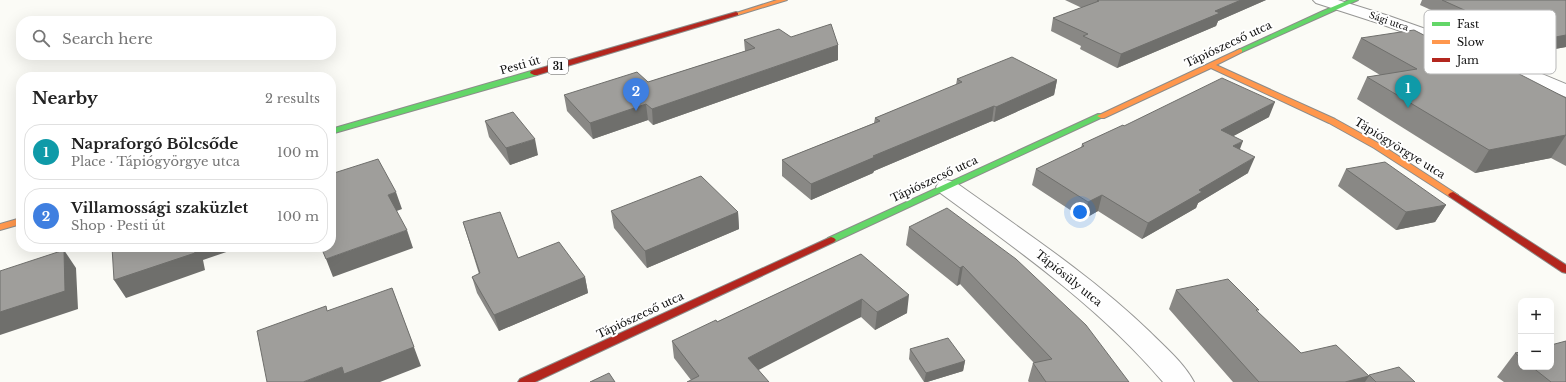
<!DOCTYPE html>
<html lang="en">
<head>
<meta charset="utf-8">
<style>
	:root { --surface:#fff; --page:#f2f2f2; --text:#222; --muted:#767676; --line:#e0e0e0; --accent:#db2777 }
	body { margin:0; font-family:"Libre Baskerville",serif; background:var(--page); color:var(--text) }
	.controls { position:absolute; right:12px; bottom:12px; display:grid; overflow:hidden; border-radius:8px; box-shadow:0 4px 16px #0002 }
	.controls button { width:36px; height:36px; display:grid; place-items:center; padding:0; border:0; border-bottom:1px solid var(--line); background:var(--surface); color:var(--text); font:20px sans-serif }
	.you { position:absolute; left:1080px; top:212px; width:14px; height:14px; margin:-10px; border:3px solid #fff; border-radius:50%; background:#1a73e8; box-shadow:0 0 0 6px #1a73e833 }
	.badge { display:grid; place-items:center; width:26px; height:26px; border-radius:50%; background:var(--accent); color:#fff; font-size:13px; font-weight:700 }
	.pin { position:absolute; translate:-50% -33px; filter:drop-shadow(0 1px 2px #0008) }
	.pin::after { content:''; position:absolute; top:21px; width:14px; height:12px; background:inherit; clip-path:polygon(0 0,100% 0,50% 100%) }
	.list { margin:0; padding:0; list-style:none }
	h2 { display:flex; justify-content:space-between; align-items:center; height:52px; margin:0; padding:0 16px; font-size:17px }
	h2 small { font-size:13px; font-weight:400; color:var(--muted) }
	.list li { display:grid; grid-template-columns:26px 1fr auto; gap:12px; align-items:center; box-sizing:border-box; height:56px; margin:0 8px 8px; padding:0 8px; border:1px solid var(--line); border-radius:16px }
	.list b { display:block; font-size:15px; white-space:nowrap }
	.list p { margin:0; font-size:13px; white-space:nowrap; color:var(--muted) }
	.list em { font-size:13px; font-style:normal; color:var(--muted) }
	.icon { flex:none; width:22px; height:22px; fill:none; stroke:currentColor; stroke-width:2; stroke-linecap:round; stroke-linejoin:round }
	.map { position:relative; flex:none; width:1566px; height:382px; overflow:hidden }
	.search { position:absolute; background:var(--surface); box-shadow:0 4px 16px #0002; left:16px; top:16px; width:320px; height:44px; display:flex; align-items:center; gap:10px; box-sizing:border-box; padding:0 14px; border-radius:16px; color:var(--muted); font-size:15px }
	.panel { position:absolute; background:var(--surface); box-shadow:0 4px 16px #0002; left:16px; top:72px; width:320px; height:180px; border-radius:16px }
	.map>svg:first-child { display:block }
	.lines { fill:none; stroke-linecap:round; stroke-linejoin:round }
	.street-casing { stroke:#969694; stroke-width:2 }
	.fast-casing { stroke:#8c8c8a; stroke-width:2 }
	.slow-casing { stroke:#8c8c8a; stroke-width:2 }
	.jam-casing { stroke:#8c8c8a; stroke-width:2 }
	.street { fill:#fefefe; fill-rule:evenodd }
	.fast { fill:#63d668; fill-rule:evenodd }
	.slow { fill:#ff974d; fill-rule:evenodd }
	.jam { fill:#b3261e; fill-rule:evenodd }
	.wall { fill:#898885 }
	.shaded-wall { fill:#6f6f6c }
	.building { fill:#9f9e9b; stroke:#6f6f6c }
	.labels { text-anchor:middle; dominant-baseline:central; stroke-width:4; stroke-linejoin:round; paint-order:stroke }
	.far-street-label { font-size:9px; fill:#101010; stroke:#fff }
	.shield { fill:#fff; stroke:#585858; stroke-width:1 }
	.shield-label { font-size:10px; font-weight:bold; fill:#101010 }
	.street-label { font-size:11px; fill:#101010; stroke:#fff }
	.key { fill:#fff; stroke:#b7b7b7; stroke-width:1 }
	.key-label { font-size:11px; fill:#101010 }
</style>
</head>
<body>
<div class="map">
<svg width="1566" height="382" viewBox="0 0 1566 382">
	<rect width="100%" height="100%" fill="#fbfbf6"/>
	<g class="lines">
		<defs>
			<path id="street" d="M1313,0H1338L1389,16L1482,49L1566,84V97L1439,45L1378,23L1316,3Z
				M947,180L955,182C1022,230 1091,275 1150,332C1165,347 1184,363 1194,382H1163C1099,307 1018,250 939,192L936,187L939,182Z"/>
			<path id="fast" d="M1349,0H1358L1242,52H1238L1236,51L1323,11Z
				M531,71H534L538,73L537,75L331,134V129Z
				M1098,114H1101L1105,116L834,242H828L826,240L828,238Z"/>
			<path id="slow" d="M777,0H787L738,15L733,14Z
				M1240,49L1242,50V52L1216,65L1335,119L1380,144L1458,195L1456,197H1450L1374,148L1329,123L1211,68L1104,118H1101L1097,116Z
				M21,218V224L0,230V224Z"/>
			<path id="jam" d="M736,12L738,13V15L537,75H534L530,73L531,71Z
				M1453,192L1566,265V273L1562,272L1450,197L1448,195L1450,193Z
				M831,237L834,238L836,240L834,242L535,382H518L520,379Z"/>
		</defs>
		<use href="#street" class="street-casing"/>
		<use href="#fast" class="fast-casing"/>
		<use href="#slow" class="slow-casing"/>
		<use href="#jam" class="jam-casing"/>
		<use href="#street" class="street"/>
		<use href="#fast" class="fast"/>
		<use href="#slow" class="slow"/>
		<use href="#jam" class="jam"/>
	</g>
	<path class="wall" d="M1065,0H1266L1218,21L1216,26L1117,68L1080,49L1081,46L1051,31L1053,18L1082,8Z
		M1422,0H1566V47L1538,52L1475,30L1420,5Z
		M791,37L838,45V60L653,125L648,120L593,139L567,111L564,95L648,82L745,51L744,40Z
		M1361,38L1472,60L1566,98V166L1551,158L1475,173L1357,99L1367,77L1380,75L1352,58Z
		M957,79L1057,80L1054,95L994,122L992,121L874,171L873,173L811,200L782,176V160L874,123L875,118L956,85Z
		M1269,117L1233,136L1239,150L1248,173L1198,203L1196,208L1142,239L1098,211L1084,219L1032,185L1036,169L1081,148L1082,144L1124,126Z
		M485,121L538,155L510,165L489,137Z
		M1346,169L1446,205L1435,222L1396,230L1338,186Z
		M611,211L738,212L739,229L647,268L614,228Z
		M463,222L518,258L585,277L588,293L499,331L477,293L472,277L479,274Z
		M909,227L1129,382H1029L1028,381L1033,363H1034L960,284L957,286L906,245Z
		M861,254L907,313L875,330L861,317L691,380L674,358L672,341L717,322Z
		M1176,290L1258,312L1301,353L1368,375L1415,382H1233L1169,309Z
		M910,349L965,361L963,371L927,382H924L909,359Z
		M1521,352V367H1551L1566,382H1504L1497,377L1515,353Z"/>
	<path class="shaded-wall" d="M1241,0H1266L1218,21L1216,26L1117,68L1121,54L1215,11Z
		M1566,35V47L1538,52L1545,39Z
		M838,45V60L653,125L652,109Z
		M1057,80L1054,95L994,122L996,107Z
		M1275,102L1269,117L1215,146L1221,130Z
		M646,104L648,120L593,139L590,123Z
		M994,106L992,121L874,171L873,173L811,200V184L873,156Z
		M1566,135L1551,158L1475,173L1489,150Z
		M535,139L538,155L510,165L506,148Z
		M1243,141L1237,157L1233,146Z
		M1255,157L1248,173L1198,203L1196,208L1142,239L1148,223L1199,190Z
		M396,192L402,209L394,212L388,195Z
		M1102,195L1098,211L1084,219L1088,202Z
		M1446,205L1435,222L1396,230L1406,212Z
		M738,212L739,229L647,268L645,251Z
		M407,230L413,248L333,277L326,259Z
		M194,247H241L203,260L205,270L126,298L114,280Z
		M64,250L76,268L78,309L0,335V312Z
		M963,266L960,284L957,286L960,268Z
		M585,277L588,293L499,331L494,315Z
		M392,288L421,366L380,382H303L342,367Z
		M909,295L907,313L875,330L877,312Z
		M862,299L861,317L749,375L748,358Z
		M965,361L963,371L927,382H924L926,373Z
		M1369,376L1365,382H1345Z"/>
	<path class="building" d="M1097,0H1241L1215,11L1220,13L1121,54L1083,36L1088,34L1053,18L1099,1Z
		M1442,0H1566V35L1545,39L1482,18Z
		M831,24L838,45L652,109L646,104L590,123L564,95L637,72L648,82L755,48L744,40L779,29L791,37Z
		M1414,30L1472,60L1488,58L1566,98V135L1489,150L1367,77L1417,69L1361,38Z
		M1012,57L1057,80L996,107L994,106L873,156L875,157L811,184L782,160L880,121L875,118L962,82L957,79Z
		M1222,78L1275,102L1221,130L1243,141L1233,146L1255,157L1199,190L1202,192L1148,223L1102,195L1088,202L1036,169L1084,146L1082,144L1123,125L1124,126Z
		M513,112L535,139L506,148L485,121Z
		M378,159L396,192L388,195L407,230L326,259L321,247H331V174Z
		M1385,162L1446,205L1406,212L1346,169Z
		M701,176L738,212L645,251L611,211Z
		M947,208L1016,259L1086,325L1129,382H1046L1033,363L1052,359L963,266L960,268L909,227Z
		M500,212L518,258L559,242L585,277L494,315L472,277L480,273L463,222Z
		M112,247H194L195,253L114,280Z
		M64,250L65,291L0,312V271Z
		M861,254L909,295L877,312L862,299L748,358L769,382H687L699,376L672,341L716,320L717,322Z
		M1228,279L1259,310H1256L1301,353L1336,345L1369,376L1345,382H1259L1176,290Z
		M392,288L414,347L344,374L342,367L303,382H267L257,331L326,306L327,311Z
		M948,338L965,361L926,373L910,349Z
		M1566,341V382H1551L1532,367H1551V345Z
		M1521,352V358L1515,353Z
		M1399,367L1415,382H1376L1369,375Z
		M609,373L615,382H590Z"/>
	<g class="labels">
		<g class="far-street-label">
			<text transform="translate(1389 21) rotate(19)">Sági utca</text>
		</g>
		<rect class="shield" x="548" y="58" width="20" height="16" rx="3"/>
		<g class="shield-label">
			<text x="558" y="66">31</text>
		</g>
		<g class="street-label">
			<text transform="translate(1228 44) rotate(-25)">Tápiószecső utca</text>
			<text transform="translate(520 65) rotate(-16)">Pesti út</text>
			<text transform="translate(1400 148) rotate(32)">Tápiógyörgye utca</text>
			<text transform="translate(934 179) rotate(-25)">Tápiószecső utca</text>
			<text transform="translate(1069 278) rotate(39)">Tápiósüly utca</text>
			<text transform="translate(640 315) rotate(-25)">Tápiószecső utca</text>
		</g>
	</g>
	<rect x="1424" y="10" width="132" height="64" rx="6" class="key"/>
	<rect x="1432" y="22" width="18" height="4" fill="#63d668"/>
	<rect x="1432" y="40" width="18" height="4" fill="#ff974d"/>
	<rect x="1432" y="58" width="18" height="4" fill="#b3261e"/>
	<g class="key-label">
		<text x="1457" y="28">Fast</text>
		<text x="1457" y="46">Slow</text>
		<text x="1457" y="64">Jam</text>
	</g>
</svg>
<div class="controls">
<button>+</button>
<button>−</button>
</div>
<div class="you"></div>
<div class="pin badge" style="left:1408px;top:108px;background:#0f9aa8">1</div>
<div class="pin badge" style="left:636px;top:111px;background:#3f7fe0">2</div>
<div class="search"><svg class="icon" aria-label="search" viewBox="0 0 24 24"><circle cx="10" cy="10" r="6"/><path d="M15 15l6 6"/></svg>Search here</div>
<section class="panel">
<h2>Nearby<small>2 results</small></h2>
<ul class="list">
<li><span class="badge" style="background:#0f9aa8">1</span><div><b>Napraforgó Bölcsőde</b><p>Place · Tápiógyörgye utca</p></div><em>100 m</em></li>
<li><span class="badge" style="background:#3f7fe0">2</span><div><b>Villamossági szaküzlet</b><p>Shop · Pesti út</p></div><em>100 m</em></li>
</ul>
</section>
</div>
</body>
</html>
